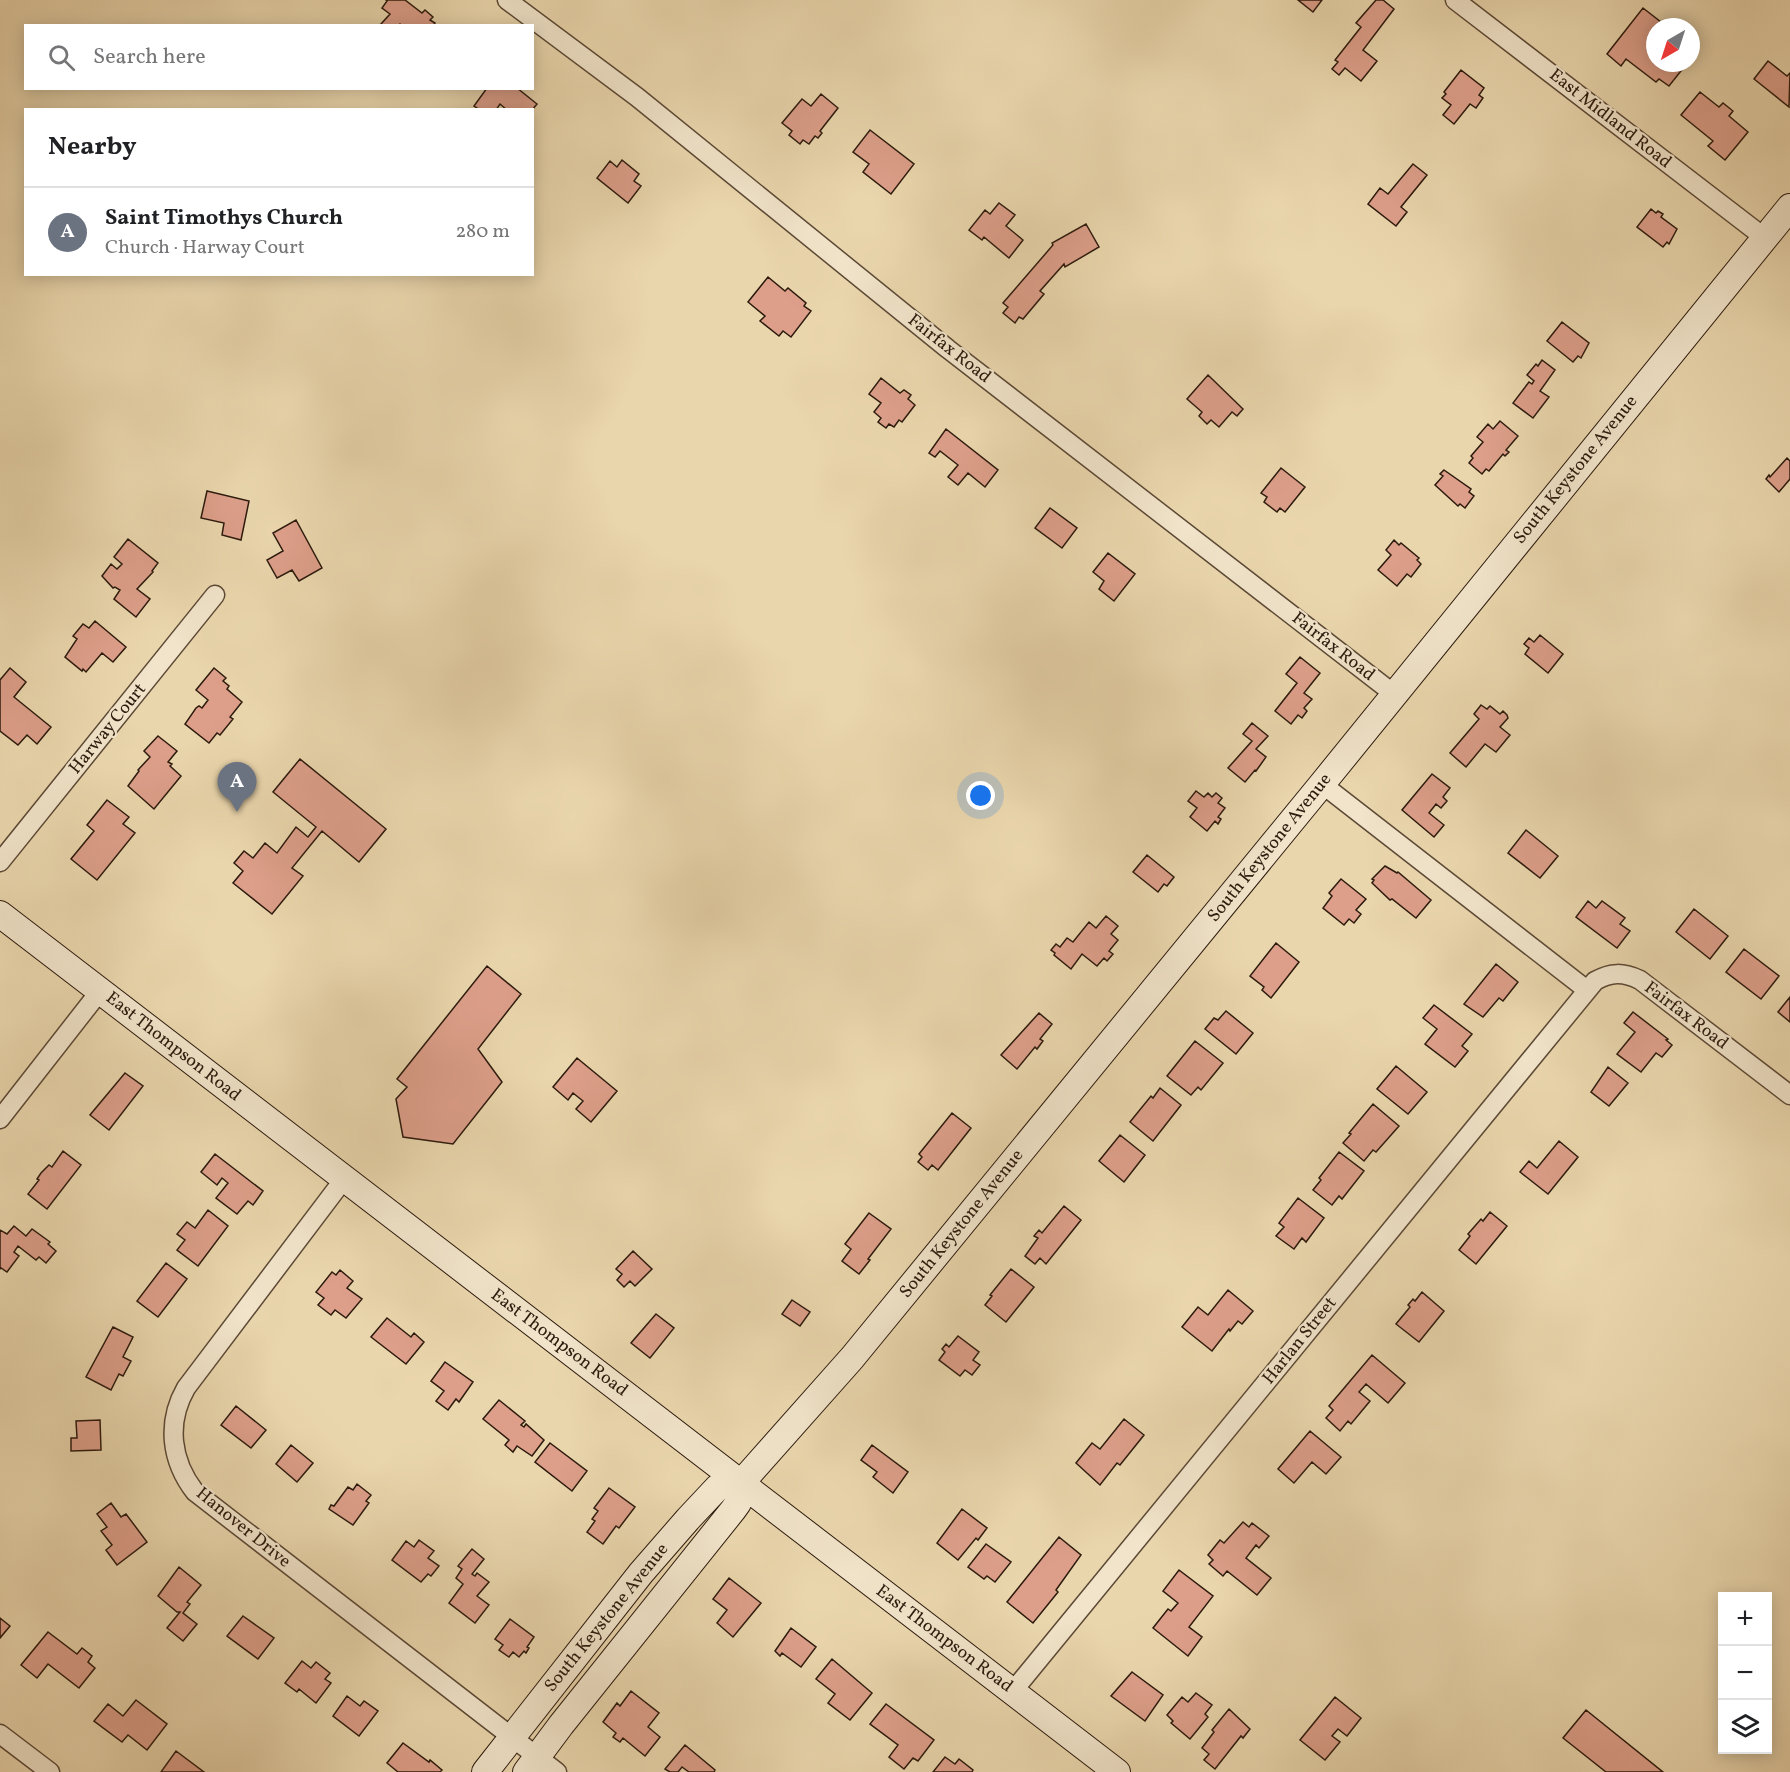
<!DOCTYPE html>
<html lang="en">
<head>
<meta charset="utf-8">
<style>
	:root { --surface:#fff; --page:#f6f6f6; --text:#202124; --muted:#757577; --line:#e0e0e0; --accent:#db2777 }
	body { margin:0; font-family:Vollkorn,serif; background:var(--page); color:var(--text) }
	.controls { position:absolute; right:18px; bottom:18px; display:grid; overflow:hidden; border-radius:0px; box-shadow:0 3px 15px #0003 }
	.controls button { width:54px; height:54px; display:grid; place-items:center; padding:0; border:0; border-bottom:2px solid var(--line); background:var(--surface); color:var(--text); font:30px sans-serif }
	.compass { position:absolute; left:1646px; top:18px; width:54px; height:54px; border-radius:50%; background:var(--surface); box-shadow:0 3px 15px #0003; rotate:219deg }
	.you { position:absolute; left:981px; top:796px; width:21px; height:21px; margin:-15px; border:4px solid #fff; border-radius:50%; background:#1a73e8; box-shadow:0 0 0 9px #1a73e833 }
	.badge { display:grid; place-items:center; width:39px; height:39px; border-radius:50%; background:var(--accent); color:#fff; font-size:20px; font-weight:700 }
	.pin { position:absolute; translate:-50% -50px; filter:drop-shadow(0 2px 3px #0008) }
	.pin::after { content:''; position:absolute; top:32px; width:21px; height:18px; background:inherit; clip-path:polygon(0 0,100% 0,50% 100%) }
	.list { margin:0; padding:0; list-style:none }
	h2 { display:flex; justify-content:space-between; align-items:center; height:78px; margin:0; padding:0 24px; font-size:26px }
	h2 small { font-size:20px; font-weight:400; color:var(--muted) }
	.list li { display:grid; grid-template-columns:39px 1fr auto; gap:18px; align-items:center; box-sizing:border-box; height:90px; padding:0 24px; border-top:2px solid var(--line) }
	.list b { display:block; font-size:22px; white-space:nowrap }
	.list p { margin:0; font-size:20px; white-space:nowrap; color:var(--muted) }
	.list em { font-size:20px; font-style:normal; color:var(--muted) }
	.icon { flex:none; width:33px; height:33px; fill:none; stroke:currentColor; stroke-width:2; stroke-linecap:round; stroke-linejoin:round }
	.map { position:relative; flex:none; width:1790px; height:1772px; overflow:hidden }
	.search { position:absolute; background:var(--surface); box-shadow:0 3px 15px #0003; left:24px; top:24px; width:510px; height:66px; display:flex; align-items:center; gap:15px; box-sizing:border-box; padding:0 21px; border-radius:0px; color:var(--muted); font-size:22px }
	.panel { position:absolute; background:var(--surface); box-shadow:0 3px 15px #0003; left:24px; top:108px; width:510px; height:168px; border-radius:0px }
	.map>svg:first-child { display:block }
	.building { fill:#dd9f8a; stroke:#2c1a0d; stroke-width:1.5 }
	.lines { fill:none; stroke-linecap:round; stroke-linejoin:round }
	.street-casing { stroke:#5c4935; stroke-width:21 }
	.secondary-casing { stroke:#2c1a0d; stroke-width:28 }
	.street { stroke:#f1e4ca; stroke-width:18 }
	.secondary { stroke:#f1e4ca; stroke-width:26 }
	.labels { text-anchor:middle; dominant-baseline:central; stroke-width:4.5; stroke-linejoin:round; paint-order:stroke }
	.street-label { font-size:18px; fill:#2c1a0d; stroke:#f1e4ca }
</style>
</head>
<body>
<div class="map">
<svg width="1790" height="1772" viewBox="0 0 1790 1772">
	<rect width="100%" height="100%" fill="#ead6ad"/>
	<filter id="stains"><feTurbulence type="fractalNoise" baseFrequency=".00333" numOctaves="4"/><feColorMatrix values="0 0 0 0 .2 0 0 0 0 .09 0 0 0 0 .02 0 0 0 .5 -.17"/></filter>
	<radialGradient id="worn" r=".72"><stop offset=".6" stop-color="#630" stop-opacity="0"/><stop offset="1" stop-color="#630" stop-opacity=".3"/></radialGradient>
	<path class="building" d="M386,0H405L422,13L425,10L433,17L430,20L435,23L433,26H402L400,24L398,26H383L381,24L390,14L382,8L387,1Z
		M1298,0H1322L1313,12Z
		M1376,0H1383L1394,9L1363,50L1377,61L1361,81L1345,68L1339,75L1332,69L1338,62L1335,60L1361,27L1356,23Z
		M1643,8L1666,26L1655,27V63H1679L1684,67L1669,86L1659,79L1656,82L1626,59L1621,66L1607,54Z
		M1768,61L1787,76L1790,73L1789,107L1754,79Z
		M1461,70L1484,88L1479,95L1483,98L1476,108L1470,104L1454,124L1443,115L1451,105L1442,98L1446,94L1444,92Z
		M487,88H517L537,104L532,110H507L500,104L496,110H480L474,106Z
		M1700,92L1719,107L1723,103L1733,111L1729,116L1748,132L1725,160L1708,146L1713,141L1681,115Z
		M821,94L838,108L820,131L822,133L818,138L815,136L809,144L803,140L800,144L789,135L792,131L782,123L802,99L811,106Z
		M870,130L914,164L891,194L863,172L869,164L853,152Z
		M622,160L639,174L634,181L641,186L628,203L597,178L610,161L617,167Z
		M1413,164L1427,175L1401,207L1407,212L1396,226L1368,204L1380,188L1388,194Z
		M999,203L1015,215L1006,226L1023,240L1009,258L984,237L982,240L969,230L985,210L990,214Z
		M1651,209L1656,213L1658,211L1663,214L1661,217L1677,229L1669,244L1667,242L1663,247L1637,227Z
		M1086,224L1099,247L1065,267L1064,264L1040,291L1044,294L1023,319L1019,317L1015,323L1003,313L1008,307L1003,303L1053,245L1052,243Z
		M768,277L785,291L788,288L806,303L804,306L811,311L791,337L783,331L779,336L760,321L765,316L748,302Z
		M1562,322L1589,343L1581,358L1578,356L1573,362L1547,341Z
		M1542,360L1555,370L1540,391L1549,397L1533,418L1513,403L1529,382L1532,384L1534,381L1527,375L1536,364L1538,366Z
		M1208,375L1243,409L1237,416L1232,412L1219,427L1211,420L1207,424L1199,416L1202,412L1187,399Z
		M881,378L900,393L904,390L911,395L908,399L915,405L902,422L899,420L894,427L889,424L886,428L878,422L881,418L874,412L881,403L869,394Z
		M1500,421L1518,436L1506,450L1509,452L1505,456L1503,454L1489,471L1486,469L1482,474L1469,463L1473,458L1471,456L1483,442L1477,437L1488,424L1493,429Z
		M946,429L998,470L985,487L968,473L958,485L948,477L958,465L940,451L935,457L929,453Z
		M1787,458L1790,461V479L1779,492L1766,479L1769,475L1770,477Z
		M1281,468L1305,487L1285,512L1280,508L1277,512L1264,502L1267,497L1261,493Z
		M1444,470L1471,489L1469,492L1474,496L1465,508L1460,504L1458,506L1435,485L1443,476L1440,474Z
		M207,491L249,501L241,540L222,535L224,523L201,518Z
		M1050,508L1077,528L1062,548L1035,528Z
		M296,520L322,568L299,581L292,570L277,578L267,560L283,551L273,533Z
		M128,539L158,563L152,571L153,572L137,589L150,599L136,617L114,599L120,590L115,587L113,588L102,576L111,564L117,569L122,564L114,557Z
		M1394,540L1399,545L1401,543L1419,558L1417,560L1421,564L1411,577L1407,574L1397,586L1378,570L1391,555L1386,550Z
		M1108,553L1135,574L1114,601L1099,589L1104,581L1093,572Z
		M95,621L126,647L113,662L102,653L86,672L83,669L82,671L65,657L77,639L73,636L83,624L89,628Z
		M1540,635L1563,654L1548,673L1525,654L1529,648L1524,644L1529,638L1534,642Z
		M1300,657L1320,673L1304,693L1312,699L1304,708L1307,711L1302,718L1298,715L1291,724L1275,711L1297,683L1286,674Z
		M10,668L26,682L14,697L51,727L37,744L27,735L18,745L0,731V680Z
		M214,668L226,678L223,681L229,686L227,689L242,702L230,717L233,719L220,735L217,733L209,743L185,724L196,708L199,706L202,708L208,700L196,690Z
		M1481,705L1487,709L1490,706L1500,714L1503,711L1507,715L1508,718L1500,727L1510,735L1496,752L1485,744L1466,767L1450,753L1479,719L1474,714Z
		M1252,723L1268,736L1256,749L1266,757L1256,771L1255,770L1245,782L1228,768L1252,741L1243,734Z
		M158,736L177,751L168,762L172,764L170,766L181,776L154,809L128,786L139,771L138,770L150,757L144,751Z
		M300,759L386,829L359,862L322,831L292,868L303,876L272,914L233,883L243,871L234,863L244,851L253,858L265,843L277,853L296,827L308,837L316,827L273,792Z
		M1432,774L1450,788L1443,797L1447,801L1441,808L1436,804L1429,813L1444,825L1434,837L1402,810Z
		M1196,791L1204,797L1208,793L1212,797L1216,793L1222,798L1218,803L1225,808L1218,817L1221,819L1218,824L1215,821L1207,831L1190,817L1197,808L1188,801Z
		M107,800L129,817L123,824L135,833L97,880L71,859L94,831L87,825Z
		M1526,830L1558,856L1540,878L1508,853Z
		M1147,855L1174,877L1167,886L1164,884L1158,892L1133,872Z
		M1385,866L1397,873L1398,872L1431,900L1416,918L1392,899L1390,900L1372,883L1374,880L1372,879Z
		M1341,879L1366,899L1356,910L1361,914L1354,923L1349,919L1344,925L1323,908L1332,896L1329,893Z
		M1588,901L1596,908L1602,901L1625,918L1620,924L1630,931L1617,948L1576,917Z
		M1694,909L1728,936L1710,959L1676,932Z
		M1106,916L1118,926L1111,934L1118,940L1109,951L1113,954L1107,961L1104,958L1097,966L1082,954L1071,969L1054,955L1055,953L1051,950L1056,944L1060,947L1067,938L1073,942L1089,922L1096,928Z
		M1276,943L1299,962L1271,998L1262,990L1264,987L1250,976Z
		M1744,949L1779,976L1761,999L1726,972Z
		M1496,964L1518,982L1503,1001L1499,998L1483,1017L1464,1004Z
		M487,966L521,994L478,1049L502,1082L453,1144L403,1137L396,1099L407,1087L397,1079Z
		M1790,997V1022L1778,1012Z
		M1434,1005L1472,1034L1462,1046L1468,1051L1455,1067L1425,1044L1437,1029L1423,1018Z
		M1226,1011L1253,1033L1236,1054L1205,1029L1214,1018L1218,1020Z
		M1633,1012L1668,1039L1666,1040L1672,1045L1662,1057L1656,1053L1641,1072L1617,1054L1635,1032L1624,1023Z
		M1039,1013L1052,1024L1040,1039L1043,1041L1037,1049L1035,1047L1017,1069L1001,1055Z
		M1195,1041L1223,1063L1201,1090L1198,1087L1191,1095L1167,1076Z
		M577,1058L617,1091L591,1122L576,1109L583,1101L573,1093L568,1100L553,1087Z
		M1396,1066L1427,1092L1408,1114L1377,1089Z
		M1608,1067L1628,1083L1609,1106L1591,1092Z
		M125,1073L143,1086L109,1130L90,1115Z
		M1160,1088L1181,1105L1153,1141L1130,1122L1151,1096L1153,1098Z
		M1373,1104L1399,1126L1376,1152L1373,1150L1364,1161L1343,1143L1351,1134L1349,1133Z
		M952,1113L971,1128L938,1170L932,1165L928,1170L918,1162L922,1157L919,1154Z
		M1120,1135L1145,1155L1124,1182L1099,1161Z
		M1559,1141L1578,1157L1548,1194L1520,1172L1529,1161L1537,1168Z
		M63,1151L81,1165L47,1209L28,1194L39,1180L37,1179L41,1173L49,1165L52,1167Z
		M1339,1152L1364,1171L1342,1199L1339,1196L1332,1205L1313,1190L1321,1180L1319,1178Z
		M215,1154L263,1191L253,1205L248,1201L237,1214L216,1198L228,1183L222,1178L217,1185L201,1172Z
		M1298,1198L1324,1218L1306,1242L1302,1238L1294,1249L1276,1236L1284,1227L1279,1223Z
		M1064,1206L1081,1220L1046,1264L1040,1258L1035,1264L1025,1256L1038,1238L1034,1236L1039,1230L1042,1233Z
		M208,1210L228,1226L198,1266L177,1250L185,1240L177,1234L187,1222L195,1228Z
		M1490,1212L1507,1226L1476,1264L1459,1250L1470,1236L1468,1234L1481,1219L1483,1221Z
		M869,1213L891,1229L868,1259L870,1260L859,1274L842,1261L851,1249L845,1244Z
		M14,1226L26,1236L32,1229L50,1242L48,1244L56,1251L46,1263L39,1257L36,1260L18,1246L14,1252L19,1256L7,1272L1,1268L0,1269V1230L7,1234Z
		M633,1251L652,1269L635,1286L630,1281L624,1287L617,1280L622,1274L616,1269Z
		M166,1263L187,1279L158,1317L137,1301Z
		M1011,1269L1034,1287L1006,1322L985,1305L992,1296L990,1295Z
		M340,1270L353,1281L347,1288L362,1299L346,1318L335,1310L331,1315L318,1305L324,1298L316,1292L332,1272L336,1275Z
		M1228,1290L1253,1311L1242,1324L1238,1321L1230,1331L1229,1329L1212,1351L1182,1327L1198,1307L1208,1315Z
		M1422,1292L1444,1311L1419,1342L1396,1324L1410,1307L1408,1305L1413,1299L1415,1301Z
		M792,1300L810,1312L800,1326L782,1314Z
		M656,1314L674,1328L650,1358L631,1343Z
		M387,1318L411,1337L414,1333L424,1342L406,1364L371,1337Z
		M113,1327L133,1337L123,1357L131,1361L123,1376L119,1374L111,1390L86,1377Z
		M958,1336L979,1352L973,1360L980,1365L972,1375L965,1370L960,1376L939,1360L945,1352L942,1349L946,1344L949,1347Z
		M1372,1355L1405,1383L1388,1403L1366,1384L1359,1392L1370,1401L1351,1424L1348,1421L1340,1431L1326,1418L1333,1410L1329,1406Z
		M445,1362L473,1382L459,1402L456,1399L448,1410L436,1401L444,1391L431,1381Z
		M499,1400L525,1421L521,1425L524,1427L526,1424L544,1440L532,1456L517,1446L513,1452L505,1445L509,1440L483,1419Z
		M236,1406L266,1430L251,1448L221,1425Z
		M1124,1419L1144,1435L1120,1465L1117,1463L1100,1485L1076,1463L1092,1443L1100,1449Z
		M100,1420L101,1450L71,1451V1438H77L76,1421Z
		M1310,1431L1341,1457L1326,1474L1312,1462L1294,1483L1278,1469Z
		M550,1443L587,1471L572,1491L535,1462Z
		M291,1445L313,1463L297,1482L276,1464Z
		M872,1445L908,1472L893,1493L873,1477L877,1472L861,1460Z
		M357,1484L371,1495L366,1501L369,1503L353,1525L329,1509L331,1505L334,1506L348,1487L353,1490Z
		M609,1488L635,1507L619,1528L616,1526L603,1544L587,1532L595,1521L592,1519L598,1511L594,1508Z
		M111,1503L121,1517L126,1514L147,1542L117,1565L106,1550L112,1545L101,1531L107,1527L97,1514Z
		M962,1509L987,1528L978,1540L976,1538L958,1560L937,1543Z
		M1243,1522L1249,1527L1252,1523L1269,1536L1259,1548L1256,1545L1246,1558L1271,1578L1257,1595L1227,1571L1223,1576L1209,1564L1213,1560L1208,1555L1220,1540L1224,1543Z
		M1059,1537L1081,1555L1056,1590L1058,1592L1033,1623L1007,1602Z
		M419,1540L434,1551L428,1558L439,1566L431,1576L428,1574L421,1582L392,1560L406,1541L414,1547Z
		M986,1544L1011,1562L995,1582L987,1576L984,1579L968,1567Z
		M472,1549L484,1559L472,1574L475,1576L477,1573L489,1582L477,1596L489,1605L475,1623L449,1603L463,1584L456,1578L462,1569L458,1566Z
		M179,1567L201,1585L187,1602L190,1604L183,1613L197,1624L183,1641L167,1628L180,1612H177L158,1596Z
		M1179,1570L1213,1596L1189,1627L1202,1637L1188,1656L1153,1628L1168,1609L1171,1611L1178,1603L1163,1591Z
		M729,1578L761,1603L733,1637L717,1623L727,1610L713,1599Z
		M243,1616L274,1638L258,1659L227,1636Z
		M0,1618L10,1626L0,1638Z
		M510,1619L534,1637L527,1647L529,1648L526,1653L524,1651L519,1657L513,1652L509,1657L499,1650L503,1645L495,1639Z
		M791,1628L816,1647L801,1667L782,1653L780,1656L775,1651Z
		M48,1632L77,1654L82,1648L92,1656L88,1662L95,1668L79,1688L48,1664L37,1678L21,1665Z
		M832,1659L872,1693L850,1720L828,1703L835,1694L816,1679Z
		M302,1661L311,1668L316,1662L330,1673L325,1679L331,1683L316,1703L299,1689L297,1692L285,1683Z
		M1132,1672L1163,1695L1145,1721L1111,1696Z
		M631,1691L659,1713L648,1727L660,1737L645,1756L623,1738L620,1742L613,1737L616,1733L603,1722L617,1703L620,1706Z
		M1196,1693L1212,1705L1205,1714L1208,1717L1190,1739L1171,1723L1173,1721L1167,1715L1182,1697L1188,1702Z
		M347,1696L360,1706L364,1701L378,1711L359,1736L333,1716Z
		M1335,1697L1361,1718L1347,1736L1338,1729L1332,1736L1340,1742L1325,1760L1300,1740Z
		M136,1700L167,1724L147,1750L128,1735L122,1742L94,1721L108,1704L123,1716Z
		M886,1704L934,1740L918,1761L913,1758L904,1769L889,1757L898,1745L870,1724Z
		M1229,1709L1250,1729L1243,1738L1241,1736L1215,1769L1204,1760L1209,1754L1202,1748L1214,1732L1212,1730Z
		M1586,1710L1663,1772H1606L1563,1738Z
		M403,1743L429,1762L430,1760L442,1770L440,1772H398L387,1763Z
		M685,1745L715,1770L714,1772H689L682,1767L678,1772H670L665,1769Z
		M176,1751L204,1772H161Z
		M945,1757L955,1764L959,1759L973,1770L972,1772H933Z"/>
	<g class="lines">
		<defs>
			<path id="street" d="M507,0L637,97L948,349L1394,694
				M1455,0L1765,238
				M1322,784L1587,990
				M0,862L215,595
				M0,1119L100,991
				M344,1179L186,1388C166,1423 171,1461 195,1492L557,1772
				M1013,1691L1595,981C1611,972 1623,972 1640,980L1790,1095
				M0,1734L50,1772"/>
			<path id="secondary" d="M0,914L1117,1772
				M485,1772L641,1573L688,1519L718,1487L742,1482
				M526,1772L561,1725L733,1510L738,1503L742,1482L852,1358L1322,784L1790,207"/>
		</defs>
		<use href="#street" class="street-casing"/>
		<use href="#secondary" class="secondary-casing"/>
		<use href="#street" class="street"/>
		<use href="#secondary" class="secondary"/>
	</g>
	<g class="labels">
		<g class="street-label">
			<text transform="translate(1610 119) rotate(38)">East Midland Road</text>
			<text transform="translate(949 349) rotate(38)">Fairfax Road</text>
			<text transform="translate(1576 470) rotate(-51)">South Keystone Avenue</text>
			<text transform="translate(1333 647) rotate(38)">Fairfax Road</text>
			<text transform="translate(108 729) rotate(-51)">Harway Court</text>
			<text transform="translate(1270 848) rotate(-51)">South Keystone Avenue</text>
			<text transform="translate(1686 1016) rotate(37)">Fairfax Road</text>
			<text transform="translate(173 1047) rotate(38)">East Thompson Road</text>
			<text transform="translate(962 1224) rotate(-51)">South Keystone Avenue</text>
			<text transform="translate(1300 1341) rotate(-51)">Harlan Street</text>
			<text transform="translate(559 1343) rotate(37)">East Thompson Road</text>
			<text transform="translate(243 1528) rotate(39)">Hanover Drive</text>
			<text transform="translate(607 1618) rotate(-51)">South Keystone Avenue</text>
			<text transform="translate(944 1639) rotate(37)">East Thompson Road</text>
		</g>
	</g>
	<rect width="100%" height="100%" filter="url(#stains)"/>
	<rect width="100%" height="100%" fill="url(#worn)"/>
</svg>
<div class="controls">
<button>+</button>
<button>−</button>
<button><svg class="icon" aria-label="layers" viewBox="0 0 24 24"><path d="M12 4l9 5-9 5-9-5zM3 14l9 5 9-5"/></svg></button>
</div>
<svg class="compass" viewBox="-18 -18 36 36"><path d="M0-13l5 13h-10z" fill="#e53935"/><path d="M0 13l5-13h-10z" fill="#757577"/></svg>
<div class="you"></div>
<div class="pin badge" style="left:237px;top:812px;background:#6b7280">A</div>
<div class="search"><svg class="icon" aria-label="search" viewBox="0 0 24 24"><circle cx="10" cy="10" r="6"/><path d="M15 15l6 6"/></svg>Search here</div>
<section class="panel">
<h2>Nearby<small></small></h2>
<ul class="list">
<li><span class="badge" style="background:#6b7280">A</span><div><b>Saint Timothys Church</b><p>Church · Harway Court</p></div><em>280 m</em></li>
</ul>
</section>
</div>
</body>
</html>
